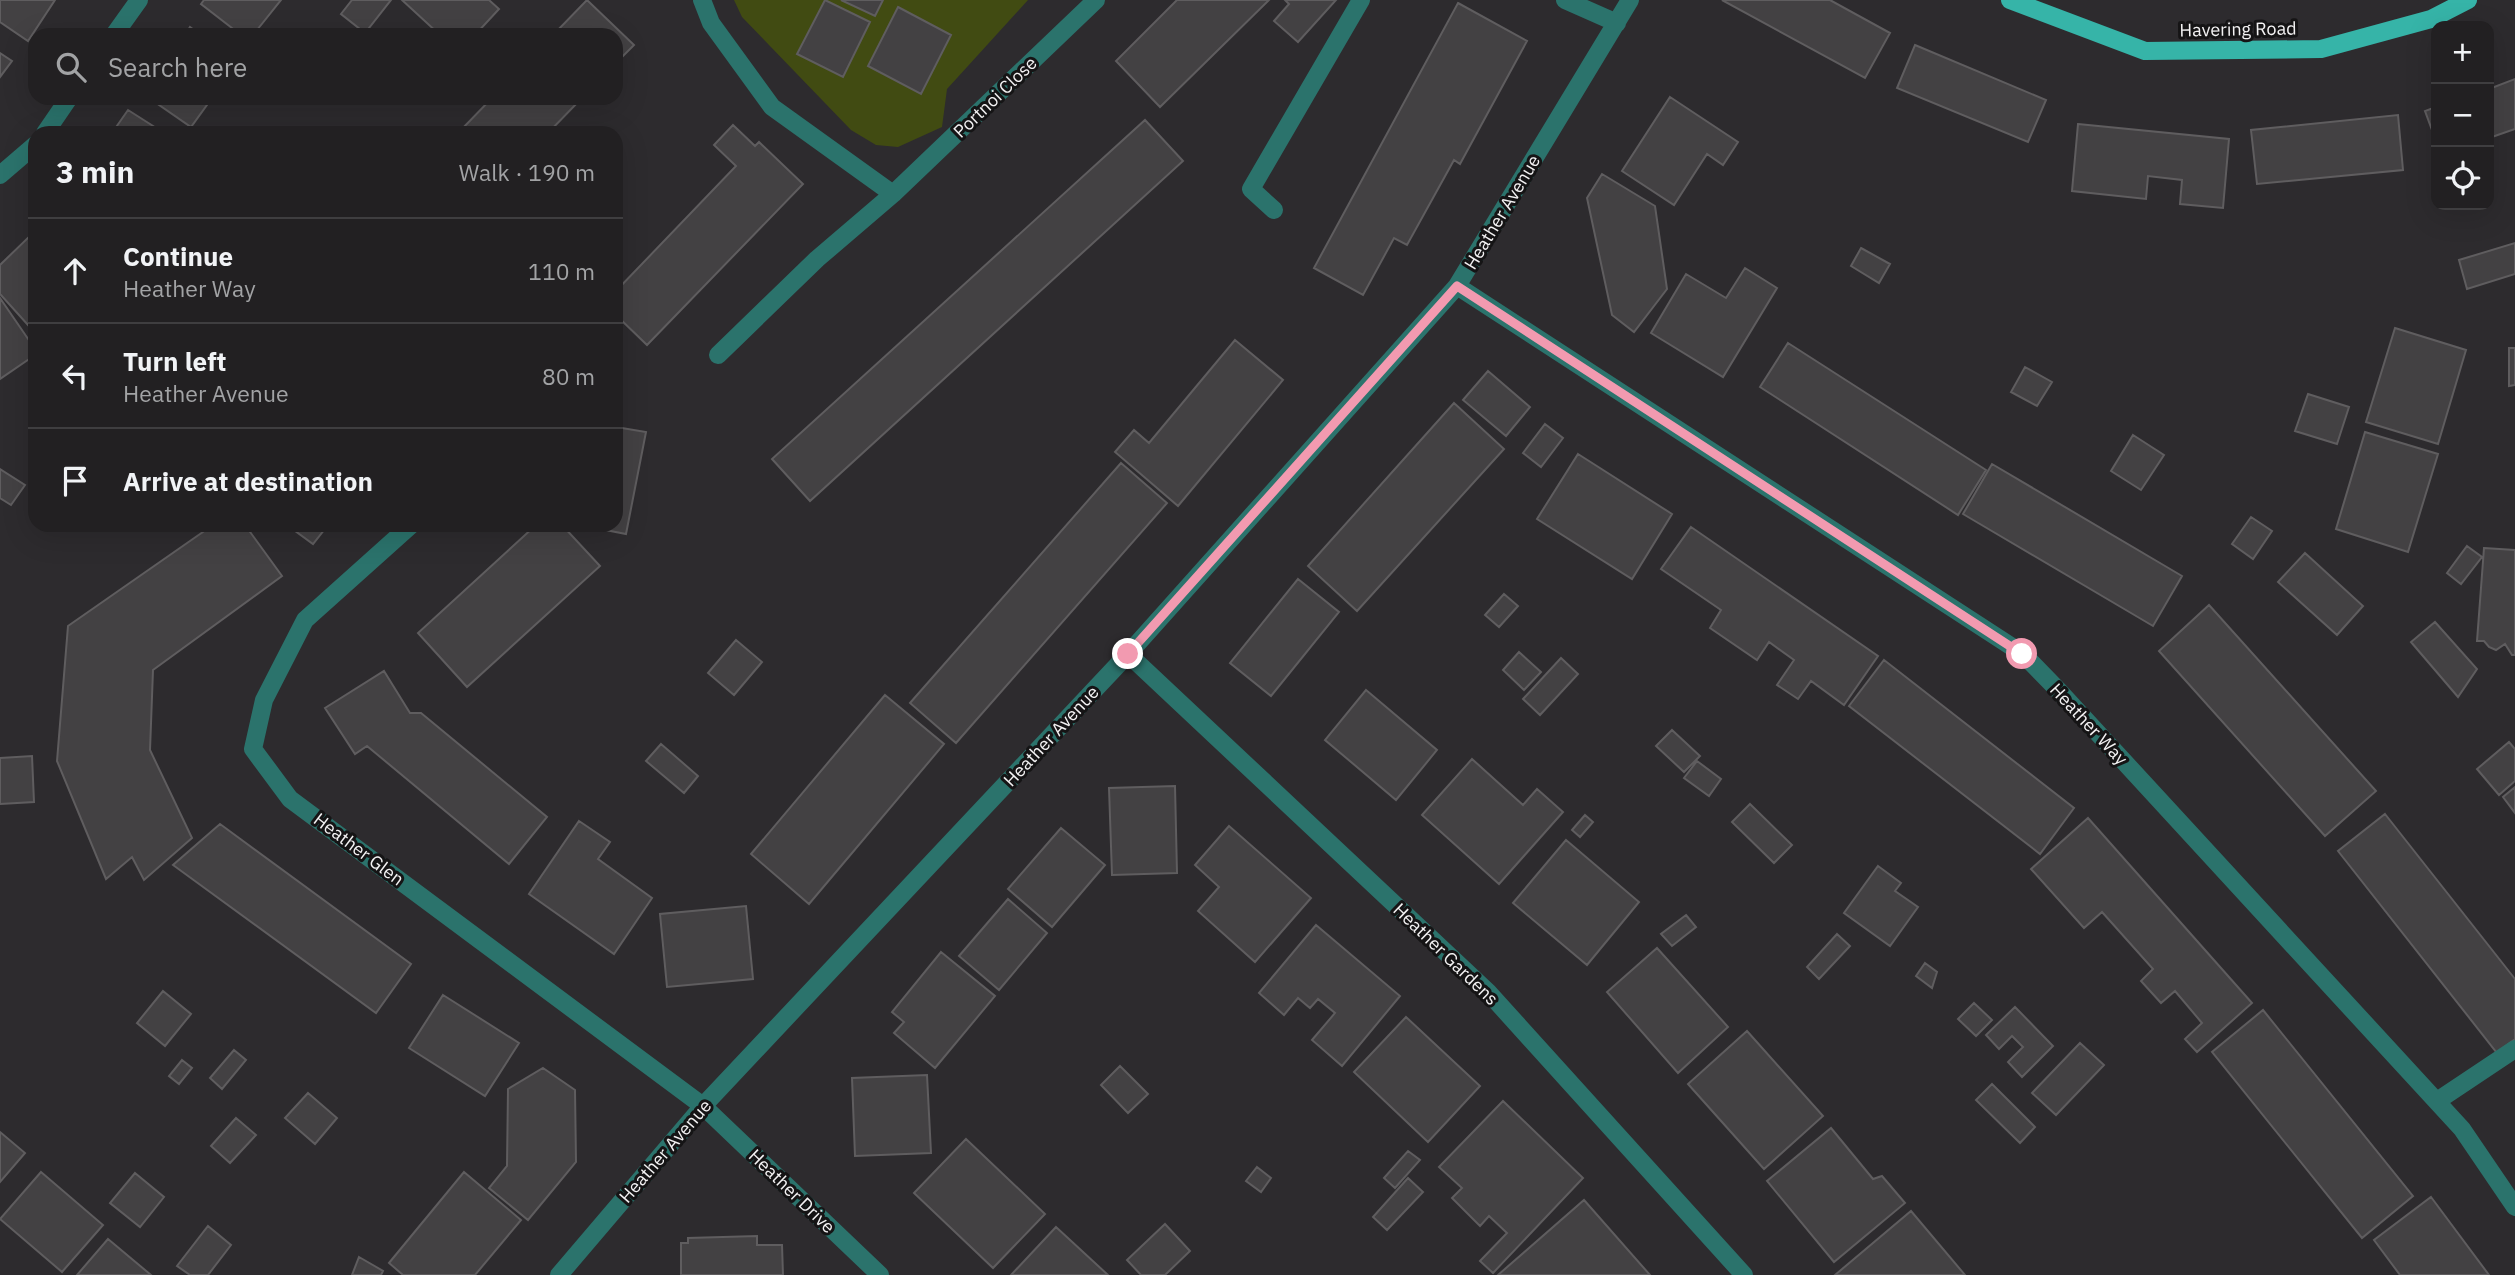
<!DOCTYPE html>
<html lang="en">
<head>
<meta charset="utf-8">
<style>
	:root { --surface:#222022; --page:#2e2d2f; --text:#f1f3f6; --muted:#a2a3a5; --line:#3f3e40 }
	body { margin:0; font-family:"IBM Plex Sans",sans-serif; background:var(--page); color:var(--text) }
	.controls { position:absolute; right:21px; top:21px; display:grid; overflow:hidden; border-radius:14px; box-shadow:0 7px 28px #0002 }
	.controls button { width:63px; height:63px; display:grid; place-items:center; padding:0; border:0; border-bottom:2px solid var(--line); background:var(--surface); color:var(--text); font:35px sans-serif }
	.stop { position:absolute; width:21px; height:21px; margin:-16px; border:5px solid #f29ab0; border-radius:50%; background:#fff }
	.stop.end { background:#f29ab0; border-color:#fff; box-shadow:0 2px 7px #0008 }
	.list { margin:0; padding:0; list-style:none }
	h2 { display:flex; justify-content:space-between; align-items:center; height:91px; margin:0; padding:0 28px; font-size:30px }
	h2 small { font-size:23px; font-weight:400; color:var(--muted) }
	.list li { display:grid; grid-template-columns:46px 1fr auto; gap:21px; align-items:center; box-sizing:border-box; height:105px; padding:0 28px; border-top:2px solid var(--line) }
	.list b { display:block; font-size:26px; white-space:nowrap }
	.list p { margin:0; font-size:23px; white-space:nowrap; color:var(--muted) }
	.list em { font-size:23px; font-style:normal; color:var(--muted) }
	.icon { flex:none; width:38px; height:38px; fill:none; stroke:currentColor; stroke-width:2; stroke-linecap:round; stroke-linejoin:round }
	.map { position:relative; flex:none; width:2515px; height:1275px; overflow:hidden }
	.search { position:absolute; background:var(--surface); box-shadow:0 7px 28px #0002; left:28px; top:28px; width:595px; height:77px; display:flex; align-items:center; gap:18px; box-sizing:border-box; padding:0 24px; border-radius:21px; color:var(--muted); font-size:26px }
	.panel { position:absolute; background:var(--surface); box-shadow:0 7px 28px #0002; left:28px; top:126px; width:595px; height:406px; border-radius:21px }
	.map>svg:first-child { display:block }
	.green { fill:#414b12 }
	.building { fill:#434143; stroke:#5f5d5f; stroke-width:2 }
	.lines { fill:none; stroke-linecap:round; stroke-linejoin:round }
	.minor { stroke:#2b736c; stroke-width:18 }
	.major { stroke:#36b4a8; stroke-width:18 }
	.route { stroke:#f29ab0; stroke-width:9 }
	.labels { text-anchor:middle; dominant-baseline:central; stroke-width:6; stroke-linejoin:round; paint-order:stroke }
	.street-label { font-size:18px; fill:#f3f2f3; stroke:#151415 }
</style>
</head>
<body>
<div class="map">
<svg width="2515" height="1275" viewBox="0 0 2515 1275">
	<rect width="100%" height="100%" fill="#2d2b2e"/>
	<path class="green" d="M734,0H1028L947,89L942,127L898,147L876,145L851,130L742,17Z"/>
	<path class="building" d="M0,0H55L28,41L0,22Z
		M204,0H281L253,35H241L201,4Z
		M352,0H391L365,33L341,14Z
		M402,0H489L499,9L475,35H440Z
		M587,0L634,45L616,63V35H553Z
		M825,0L870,22L843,77L797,54Z
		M841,0H883L875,16Z
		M1177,0H1269L1160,107L1116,61Z
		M1285,0H1336L1298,42L1274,21L1289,4Z
		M1722,0H1830L1890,33L1865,78Z
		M1458,3L1527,41L1460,164L1454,160L1407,245L1394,238L1363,295L1314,268Z
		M898,7L951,35L921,94L868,66Z
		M190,27L201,35H185Z
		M1915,45L2046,100L2028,142L1897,88Z
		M0,53L12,61L0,77Z
		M2515,79V129L2489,138V89Z
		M1670,97L1738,142L1723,165L1707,154L1674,205L1622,171Z
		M149,98H212L191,127Z
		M492,98H582L548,133H458Z
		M2436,107V141L2425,111Z
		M128,110L164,133H112Z
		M2398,115L2403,170L2257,184L2251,130Z
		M1145,120L1183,161L810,501L772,459Z
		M2078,124L2229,139L2223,208L2180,204L2182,180L2148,176L2146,199L2072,191Z
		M733,125L755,146L759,142L803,184L647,345L616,315V291L736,166L714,145Z
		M1602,174L1655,206L1667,289L1634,332L1612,315L1587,198Z
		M35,231V318L28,325L0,294V265Z
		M2515,243V274L2467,289L2459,260Z
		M1861,248L1890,264L1879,283L1851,266Z
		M1745,268L1777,288L1723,377L1651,333L1686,274L1726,298Z
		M0,298L35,349V355L0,379Z
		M2395,328L2466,350L2438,444L2366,422Z
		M1235,340L1283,380L1178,506L1115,452L1134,430L1149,443Z
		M1788,343L1986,470L1958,515L1760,387Z
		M2509,348H2515V385L2509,386Z
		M2025,367L2052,382L2037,406L2011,392Z
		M1488,371L1530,407L1506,436L1463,400Z
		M2308,394L2349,407L2337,444L2295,431Z
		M1454,403L1504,449L1357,611L1308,566Z
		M1545,424L1563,438L1541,467L1523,453Z
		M616,427L646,432L626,534L580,525H616Z
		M2365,432L2438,454L2408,552L2336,529Z
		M2133,435L2164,455L2141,490L2111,471Z
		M1578,454L1672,514L1632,579L1537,519Z
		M1121,463L1167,503L956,743L910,703Z
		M1992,464L2182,576L2153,626L1963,514Z
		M0,469L25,485L11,505L0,498Z
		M2251,517L2272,531L2253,559L2232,544Z
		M213,525H245L282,576L153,670L150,750L192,838L144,880L132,857L106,879L57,761L68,626Z
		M287,525H328L313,544Z
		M536,525H562L600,566L467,687L418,633Z
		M1691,527L1878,656L1844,705L1811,681L1798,699L1777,685L1794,660L1769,642L1757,660L1710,628L1721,610L1661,569Z
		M2467,546L2482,557L2461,584L2447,573Z
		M2484,548L2515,550V655H2512L2505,644L2496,650L2489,647L2484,641H2477Z
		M2305,553L2363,606L2337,635L2278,582Z
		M1298,579L1339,612L1271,696L1230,663Z
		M1504,594L1518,606L1499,627L1485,615Z
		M2209,605L2376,791L2325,836L2159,651Z
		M2435,622L2477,669L2458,697L2411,642Z
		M736,640L762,662L734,695L708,673Z
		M1519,652L1541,672L1524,690L1503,670Z
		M1561,658L1578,674L1540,715L1523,699Z
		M1884,660L2074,808L2040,854L1849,706Z
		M384,671L410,713H421L547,817L509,864L367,746L355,754L325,708Z
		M1366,690L1437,750L1396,800L1325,740Z
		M885,695L944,744L809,904L751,854Z
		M1672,730L1700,756L1684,772L1656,746Z
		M2509,742L2515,749V781L2499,795L2477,769Z
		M661,744L698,776L684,793L646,761Z
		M32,756L34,802L0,804V758Z
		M1472,759L1523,805L1537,789L1563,812L1499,884L1422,815Z
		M1697,761L1721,779L1709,796L1684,778Z
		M1175,786L1177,873L1112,875L1109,788Z
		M2515,787V813L2503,797Z
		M1750,804L1792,845L1774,863L1732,822Z
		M2385,814L2515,979V1039L2497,1053L2338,851Z
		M1585,815L1593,822L1580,837L1572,830Z
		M2088,818L2252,1003L2197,1052L2185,1039L2202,1023L2175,991L2161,1003L2141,981L2153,969L2102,912L2084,928L2031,869Z
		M579,821L610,842L598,859L652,898L614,954L529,894Z
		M220,824L411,964L376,1013L173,865Z
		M1229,826L1311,898L1255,962L1198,911L1219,887L1195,865Z
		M1061,828L1105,865L1052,927L1008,889Z
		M1566,840L1639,902L1587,965L1513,903Z
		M1878,866L1901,883L1895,891L1918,907L1890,946L1844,913Z
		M1008,899L1047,933L999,990L959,956Z
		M746,906L753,979L667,987L660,914Z
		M1686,915L1696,927L1672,946L1661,934Z
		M1316,925L1400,996L1342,1066L1312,1040L1335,1013L1318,999L1310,1008L1298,998L1284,1015L1259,993Z
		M1837,934L1850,946L1819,979L1807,967Z
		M1657,948L1728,1027L1678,1073L1607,992Z
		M941,952L995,996L935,1068L894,1033L904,1022L892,1012Z
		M1925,963L1937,972L1932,988L1916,976Z
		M163,991L191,1014L165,1046L137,1023Z
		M443,995L519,1043L485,1096L409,1048Z
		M1974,1003L1992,1020L1976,1036L1958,1019Z
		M2015,1007L2053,1046L2022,1077L2008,1062L2023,1047L2012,1036L1999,1049L1986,1035Z
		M2263,1010L2413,1196L2362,1238L2212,1052Z
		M1406,1017L1480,1086L1428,1142L1354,1072Z
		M1747,1031L1823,1116L1764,1169L1688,1084Z
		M2080,1043L2104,1065L2056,1115L2032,1093Z
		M234,1050L246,1060L222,1089L210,1078Z
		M182,1060L192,1068L179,1084L169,1076Z
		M1120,1066L1148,1094L1128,1113L1101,1085Z
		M543,1068L575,1090L576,1162L528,1220L489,1188L507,1166L508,1089Z
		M927,1075L931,1153L855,1156L852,1078Z
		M1992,1084L2035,1127L2020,1143L1976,1100Z
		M308,1093L337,1118L315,1144L285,1118Z
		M1503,1101L1583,1178L1493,1273L1480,1261L1507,1233L1489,1216L1480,1226L1452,1198L1462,1188L1439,1167Z
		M236,1118L256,1135L230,1163L211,1146Z
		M1831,1128L1873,1179L1882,1176L1905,1203L1834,1262L1767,1181Z
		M0,1132L25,1153L0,1182Z
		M966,1139L1045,1214L993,1268L914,1193Z
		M1408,1151L1420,1160L1395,1188L1384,1178Z
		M1257,1167L1271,1178L1261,1192L1246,1181Z
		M41,1172L103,1225L62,1272L0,1219Z
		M464,1172L521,1220L475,1275H403L389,1263Z
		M135,1173L164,1197L140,1227L110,1203Z
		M1408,1178L1423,1192L1387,1230L1373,1217Z
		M2431,1197L2489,1275H2400L2374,1240Z
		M1584,1200L1650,1275H1498Z
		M1911,1211L1965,1275H1835Z
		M1165,1224L1190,1251L1165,1275H1141L1127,1260Z
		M208,1226L231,1245L208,1275H190L177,1266Z
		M1056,1227L1108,1275H1011Z
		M757,1236V1245H782L783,1275H681V1243H688V1238Z
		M108,1239L151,1275H77Z
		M359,1257L383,1271L381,1275H352Z"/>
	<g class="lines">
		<path class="minor" d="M702,0L711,23L772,107L893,194
			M1565,0L1617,23
			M114,35L139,0
			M45,133L69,98
			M0,175L35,145
			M1274,210L1251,189L1361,0
			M1457,286L2023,654L2060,692L2462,1129L2515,1207
			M718,355L817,259L893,194L1096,0
			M411,525L305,620L264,700L253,749L290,799L703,1106L880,1275
			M1128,654L1488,992L1744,1275
			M2437,1101L2515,1049
			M559,1275L703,1106L1128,654L1457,286L1630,0"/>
		<path class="major" d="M2010,0L2145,51L2321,49L2431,19L2468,0"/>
	</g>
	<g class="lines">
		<path class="route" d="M1128,654L1457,286L2022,654"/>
	</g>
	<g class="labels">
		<g class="street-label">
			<text transform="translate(2238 29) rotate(-1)">Havering Road</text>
			<text transform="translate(995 97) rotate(-44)">Portnoi Close</text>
			<text transform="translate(1502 212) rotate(-59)">Heather Avenue</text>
			<text transform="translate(2089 724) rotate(47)">Heather Way</text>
			<text transform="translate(1051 736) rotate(-47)">Heather Avenue</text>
			<text transform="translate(359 849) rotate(37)">Heather Glen</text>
			<text transform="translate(1446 954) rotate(44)">Heather Gardens</text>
			<text transform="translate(665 1151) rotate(-49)">Heather Avenue</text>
			<text transform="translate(792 1191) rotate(44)">Heather Drive</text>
		</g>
	</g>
</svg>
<div class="controls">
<button>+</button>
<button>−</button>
<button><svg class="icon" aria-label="locate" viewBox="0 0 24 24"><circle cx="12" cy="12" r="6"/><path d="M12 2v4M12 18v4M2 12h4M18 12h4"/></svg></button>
</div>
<div class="stop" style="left:2022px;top:654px"></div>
<div class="stop end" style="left:1128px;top:654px"></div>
<div class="search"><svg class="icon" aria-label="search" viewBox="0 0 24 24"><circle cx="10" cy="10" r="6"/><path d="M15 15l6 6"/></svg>Search here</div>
<section class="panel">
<h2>3 min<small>Walk · 190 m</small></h2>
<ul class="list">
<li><svg class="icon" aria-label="ahead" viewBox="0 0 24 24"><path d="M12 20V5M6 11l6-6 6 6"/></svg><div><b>Continue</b><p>Heather Way</p></div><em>110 m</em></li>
<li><svg class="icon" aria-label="left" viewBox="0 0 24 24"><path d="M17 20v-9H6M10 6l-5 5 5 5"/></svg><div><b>Turn left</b><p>Heather Avenue</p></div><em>80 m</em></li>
<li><svg class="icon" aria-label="arrive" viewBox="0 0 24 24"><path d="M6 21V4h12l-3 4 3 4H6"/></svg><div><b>Arrive at destination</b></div></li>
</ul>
</section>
</div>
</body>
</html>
